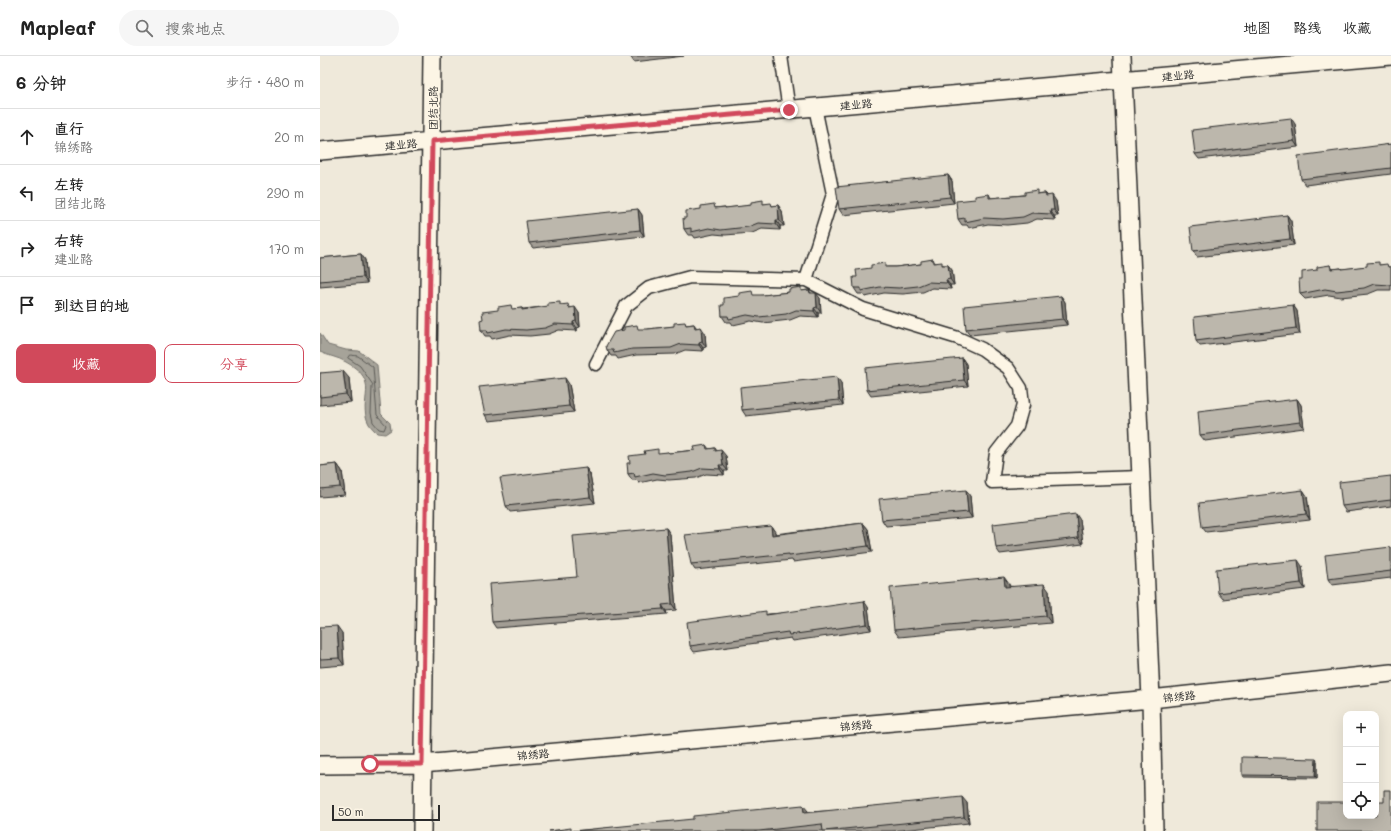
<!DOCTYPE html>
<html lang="zh">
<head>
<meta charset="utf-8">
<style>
	:root { --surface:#fff; --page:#f6f6f6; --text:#222; --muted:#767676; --line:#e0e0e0; --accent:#d1495b }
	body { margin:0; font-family:Mali,"LXGW WenKai TC",sans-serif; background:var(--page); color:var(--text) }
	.controls { position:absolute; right:12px; bottom:12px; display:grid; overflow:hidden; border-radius:8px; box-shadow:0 4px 16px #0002 }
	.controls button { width:36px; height:36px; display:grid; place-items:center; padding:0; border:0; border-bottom:1px solid var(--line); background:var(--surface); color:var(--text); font:20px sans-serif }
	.scale { position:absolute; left:12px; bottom:10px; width:108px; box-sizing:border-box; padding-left:4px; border:2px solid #2b2b2b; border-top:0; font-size:11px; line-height:14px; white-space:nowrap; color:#2b2b2b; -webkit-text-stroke:3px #fcf5e5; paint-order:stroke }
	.stop { position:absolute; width:12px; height:12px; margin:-9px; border:3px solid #d1495b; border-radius:50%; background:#fff }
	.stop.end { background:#d1495b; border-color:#fff; box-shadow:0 1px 4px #0008 }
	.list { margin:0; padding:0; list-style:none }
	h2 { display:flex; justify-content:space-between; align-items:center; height:52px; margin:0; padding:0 16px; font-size:17px }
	h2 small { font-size:13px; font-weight:400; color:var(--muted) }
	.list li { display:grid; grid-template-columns:26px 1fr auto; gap:12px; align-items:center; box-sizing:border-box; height:56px; padding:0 16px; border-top:1px solid var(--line) }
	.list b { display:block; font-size:15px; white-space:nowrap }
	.list p { margin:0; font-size:13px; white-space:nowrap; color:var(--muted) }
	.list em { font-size:13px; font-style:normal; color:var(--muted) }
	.actions { display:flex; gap:8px; padding:12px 16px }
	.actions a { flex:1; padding:9px 0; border:1px solid var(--accent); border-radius:8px; text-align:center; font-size:14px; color:var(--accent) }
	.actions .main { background:var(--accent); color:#fff }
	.icon { flex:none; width:22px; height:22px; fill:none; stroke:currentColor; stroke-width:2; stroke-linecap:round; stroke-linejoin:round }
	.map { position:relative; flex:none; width:1071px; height:775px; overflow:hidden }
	header { display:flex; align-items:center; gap:24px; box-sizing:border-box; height:56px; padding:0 20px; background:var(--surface); border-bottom:1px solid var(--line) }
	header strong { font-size:19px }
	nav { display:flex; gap:22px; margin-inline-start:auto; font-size:14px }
	.search { width:280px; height:36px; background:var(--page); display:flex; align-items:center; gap:10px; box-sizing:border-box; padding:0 14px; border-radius:22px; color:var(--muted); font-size:15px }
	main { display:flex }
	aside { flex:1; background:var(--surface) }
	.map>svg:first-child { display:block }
	.water { fill:#a6a399; stroke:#75736d }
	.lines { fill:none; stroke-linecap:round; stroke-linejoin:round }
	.shore { stroke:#5c5b57; stroke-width:1 }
	.street-casing { stroke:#2b2b2b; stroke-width:15 }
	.secondary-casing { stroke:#2b2b2b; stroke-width:20 }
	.street { stroke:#fcf5e5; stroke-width:12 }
	.secondary { stroke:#fcf5e5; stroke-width:17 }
	.wall { fill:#a29d94; stroke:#2b2b2b }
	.shaded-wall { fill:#848078; stroke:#2b2b2b }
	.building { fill:#bcb7ac; stroke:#2b2b2b }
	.route { stroke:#d1495b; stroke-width:5 }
	.labels { text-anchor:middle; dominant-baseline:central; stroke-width:4; stroke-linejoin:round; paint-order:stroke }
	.street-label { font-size:11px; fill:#2b2b2b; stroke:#fcf5e5 }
</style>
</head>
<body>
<header>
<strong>Mapleaf</strong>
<div class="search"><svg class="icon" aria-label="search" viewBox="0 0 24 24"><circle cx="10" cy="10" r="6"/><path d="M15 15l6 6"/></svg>搜索地点</div>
<nav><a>地图</a><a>路线</a><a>收藏</a></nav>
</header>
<main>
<aside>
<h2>6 分钟<small>步行 · 480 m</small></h2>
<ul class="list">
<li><svg class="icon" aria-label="ahead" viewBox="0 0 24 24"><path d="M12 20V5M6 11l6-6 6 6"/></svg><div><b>直行</b><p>锦绣路</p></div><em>20 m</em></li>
<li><svg class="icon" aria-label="left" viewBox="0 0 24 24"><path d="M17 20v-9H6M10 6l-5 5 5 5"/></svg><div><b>左转</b><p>团结北路</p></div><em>290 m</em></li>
<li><svg class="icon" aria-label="right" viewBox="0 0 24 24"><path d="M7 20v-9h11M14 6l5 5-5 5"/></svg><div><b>右转</b><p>建业路</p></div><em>170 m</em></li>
<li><svg class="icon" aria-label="arrive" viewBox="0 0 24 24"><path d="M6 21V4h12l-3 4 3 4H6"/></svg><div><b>到达目的地</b></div></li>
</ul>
<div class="actions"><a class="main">收藏</a><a>分享</a></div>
</aside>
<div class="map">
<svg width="1071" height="775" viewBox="0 0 1071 775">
	<rect width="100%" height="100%" fill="#efe9da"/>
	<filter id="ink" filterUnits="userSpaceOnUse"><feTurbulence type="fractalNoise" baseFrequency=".025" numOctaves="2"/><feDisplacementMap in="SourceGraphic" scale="8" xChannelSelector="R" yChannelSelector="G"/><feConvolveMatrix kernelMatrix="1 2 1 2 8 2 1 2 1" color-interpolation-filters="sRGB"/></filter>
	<g filter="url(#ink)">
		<path class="water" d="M0,277L8,289L26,294L39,295L57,309L61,358L70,367L71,374L65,378L57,377C55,375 51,371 49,368C36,344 63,326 26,306C18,301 8,300 0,296Z"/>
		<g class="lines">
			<path class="shore" d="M30,299L38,300L53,311L57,359L66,369L64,374L59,373L53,366L51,357L52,331L53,329L40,310L28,302Z"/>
			<defs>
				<path id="street" d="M461,0L469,54
					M486,224L513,138L495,51
					M276,308L306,250L329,232L370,221L486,224L543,253L638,282L662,293L688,312L701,332L703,349L697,370L676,397L672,426L821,421"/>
				<path id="secondary" d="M802,0L831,643L834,775
					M0,95L1071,0
					M0,709L102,708L831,643L1071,617
					M102,775L112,0"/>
			</defs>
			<use href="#street" class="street-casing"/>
			<use href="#secondary" class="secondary-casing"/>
			<use href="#street" class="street"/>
			<use href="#secondary" class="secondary"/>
		</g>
		<path class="wall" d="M310,0H364L314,6Z
			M975,68L978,91L879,103L875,98Z
			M1071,88V118L985,129L981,123Z
			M628,119L632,125L634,147L523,159L519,153Z
			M725,137L728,140L736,145L738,160H734L735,164L717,163L707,167L687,169L668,168L649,172L647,169H642L638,163L669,138L671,142Z
			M445,148L453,150L458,149L462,155L464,170H460V174L442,173L432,177L405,179L394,178L375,182L373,179H368L364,173L366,162L381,153L405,151L406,152Z
			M318,153L322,159L324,180L213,192L209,187Z
			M967,159L971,165L974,189L877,201L873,195Z
			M41,198L45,204L47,227L0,231V202Z
			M613,203L615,207L624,209H628L632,214L634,229H630L631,233L612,232L603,236L583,238L564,237L545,241L543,238H538L534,232L537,221L567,211H575L601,208Z
			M1010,209L1013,213L1021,212L1022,213L1061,209L1069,211H1071V234H1058L1048,238L1021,241L1009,239L985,243L980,238L982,223L997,214Z
			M489,234L491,237L500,242L501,257H498V261L480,260L470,264L443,267L431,265L413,269L411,266H406L402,260L404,249L443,239Z
			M741,240L745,246L747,269L650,279L646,273Z
			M242,249L250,251L259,257L260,271L257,272V275L239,274L229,278L210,280L190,279L172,283L170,280H165L161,274L163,263L194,253L202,252L203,253Z
			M973,249L977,255L980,278L880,290L876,285Z
			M374,268L376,271L385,277L386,291L383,292V295L365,294L355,298L316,299L298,303L296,300H291L287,294L328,273Z
			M642,302L646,308L648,330L551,340L547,334Z
			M0,317L29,322L31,346L0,349Z
			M521,327L523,349L426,360L422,354Z
			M249,328L254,356L169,365L165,359Z
			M977,343L981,349L984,372L885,385L880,379Z
			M386,389L389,393L395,392L397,395L406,400L408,415H404V419L386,418L376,422L349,424L337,423L319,427L316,424H312L308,418L310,407L348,396L349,397L375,394Z
			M17,408L22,415L25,439L0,441V410Z
			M266,412L270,418L275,447L190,456L186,450Z
			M1071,420V450L1026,456L1022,450Z
			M983,434L987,440L990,464L886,476L882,471Z
			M650,440L652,462L566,470L562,464Z
			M760,464L763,488L680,498L676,492Z
			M543,467L548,473L552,496L473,506L472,504L375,514L371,508L451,470L455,476V478Z
			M346,472L350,478L356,554L346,555L347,558L176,572L172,566L257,521Z
			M1071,491V522L1012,529L1008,523Z
			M982,510L985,533L903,543L898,537Z
			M689,528V530L729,535L731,567L579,581L574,574Z
			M548,551L551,574L473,585L471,582L374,596L370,590L448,558Z
			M0,571L22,577L24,609L0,611Z
			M997,705V722L923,721L922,719Z
			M647,747L649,767L572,775H253L488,755V756Z"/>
		<path class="shaded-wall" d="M971,62L975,68L978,91L974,85Z
			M628,119L632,125L634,147L630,141Z
			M732,139L736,145L738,160L734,154Z
			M458,149L462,155L464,170L459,164Z
			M318,153L322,159L324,180L320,174Z
			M730,154L734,160L735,164L731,158Z
			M967,159L971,165L974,189L970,183Z
			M456,164L460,170V174L456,168Z
			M41,198L45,204L47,227L43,221Z
			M628,209L632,214L634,229L630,223Z
			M626,224L630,229L631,233L627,227Z
			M496,237L500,242L501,257L497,251Z
			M741,240L745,246L747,269L743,263Z
			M973,249L977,255L980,278L976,272Z
			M255,251L259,257L260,271L256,265Z
			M494,252L498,257V261L494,255Z
			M253,266L257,272V275L253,269Z
			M381,271L385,277L386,291L382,285Z
			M379,286L383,292V295L379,289Z
			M642,302L646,308L648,330L644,324Z
			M23,315L29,322L31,346L26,338Z
			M517,321L521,327L523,349L519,344Z
			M245,322L249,328L254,356L249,350Z
			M977,343L981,349L984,372L980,366Z
			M401,394L406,400L408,415L403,409Z
			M17,408L22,415L25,439L20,431Z
			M399,409L404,415V419L400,413Z
			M266,412L270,418L275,447L270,441Z
			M646,434L650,440L652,462L648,456Z
			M983,434L987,440L990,464L986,458Z
			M756,458L760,464L763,488L758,482Z
			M543,467L548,473L552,496L548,490Z
			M451,470L455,476L456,485L452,479Z
			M346,472L350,478L356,554L352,548Z
			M978,504L982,510L985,533L981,527Z
			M684,521L689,528L690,538L685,531Z
			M724,528L729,535L731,567L726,560Z
			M544,545L548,551L551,574L547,568Z
			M342,549L346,555L347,558L343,553Z
			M17,570L22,577L24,609L19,602Z
			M996,703L997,705V722L995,720Z
			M642,741L647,747L649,767L644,761Z
			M483,749L488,755L489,763L484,757Z"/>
		<path class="building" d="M971,62L974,85L875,98L872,74Z
			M1071,88V112L981,123L978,100Z
			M628,119L630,141L519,153L516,131Z
			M717,134V138L725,137L726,140L732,139L734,154H730L731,158L712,157L703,161L683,163L664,162L645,166V162L638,163L636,145L655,143V140L669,138V142L705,139V136Z
			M443,144V148L451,147L452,150L458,149L459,164H456V168L438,167L428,171L401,174L389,172L371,176V172L364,173L363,162H366V155L381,153V150L394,148L395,152L405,151V152L431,149V146Z
			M318,153L320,174L209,187L206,165Z
			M967,159L970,183L873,195L870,171Z
			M41,198L43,221L0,225V202Z
			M613,203V207L622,206V209H628L630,223L626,224L627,227L608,226L598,230L579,232L560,231L541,235V232H534L533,221H537L536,214L551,212V209L565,207V211H575L601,208V205Z
			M1059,206V209L1067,208L1068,211H1071V229L1054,228L1044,232L1017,235L1005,233L980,238L979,223H982V216L997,214V211L1010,209L1011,213L1021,212V213L1047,210V207Z
			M481,231V235L489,234L490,237H496L497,251L494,252V255L476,254L466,258L439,261L427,259L409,263L408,260H402L401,249H404V242L419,240V237L432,235L433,239H443L469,236V233Z
			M741,240L743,263L646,273L644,250Z
			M240,246V249L248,248L249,252L255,251L256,265L253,266V269L235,268L225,272L206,274L186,273L168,277L167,274H161L160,264L163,263L162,256L178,254V251L191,249L192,253L202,252V254L228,250V247Z
			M973,249L976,272L876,285L874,261Z
			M365,266L366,269L374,268L375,272L381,271L382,285L379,286V289L361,288L351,292L312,293L294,297L293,294H287L286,290L294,276L304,274V271L317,269L318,273H328L354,270V267Z
			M642,302L644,324L547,334L545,312Z
			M23,315L26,338L0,341V317Z
			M517,321L519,344L422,354L420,331Z
			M245,322L249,350L165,359L159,331Z
			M977,343L980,366L880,379L878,355Z
			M386,389L387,393L395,392V395L401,394L403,409H399L400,413L382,412L372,416L345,419L333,417L315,421L314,417L308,418L307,407H310L309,400L325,398L324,395L338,393V397L348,396L349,397L375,394L374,391Z
			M17,408L20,431L0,433V410Z
			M266,412L270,441L186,450L180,422Z
			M1071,420V444L1022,450L1019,426Z
			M646,434L648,456L562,464L559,443Z
			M983,434L986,458L882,471L879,447Z
			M756,458L758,482L676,492L673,468Z
			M543,467L548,490L469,500V498L371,508L365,479L451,470L452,479Z
			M346,472L352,548L342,549L343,553L172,566L169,528L257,521L253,480Z
			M1071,491V515L1008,523L1005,499Z
			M978,504L981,527L898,537L896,513Z
			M684,521L685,531L724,528L726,560L574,574L570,532Z
			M544,545L547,568L469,579L468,576L370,590L367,566L446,555V559Z
			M17,570L19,602L0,603V571Z
			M922,701L996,703L995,720L922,719Z
			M1064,734H1071V775H997V746H1026V760H1056V746H1064Z
			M642,741L644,761L504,775H503L502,768L439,775H253L373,763V760L483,749L484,757Z
			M251,772V775H229Z"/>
	</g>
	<g class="lines" filter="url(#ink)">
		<path class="route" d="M50,708H102L112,85L469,54"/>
	</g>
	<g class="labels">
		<g class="street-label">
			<text transform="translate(858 19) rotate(-5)">建业路</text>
			<text transform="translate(536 48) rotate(-5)">建业路</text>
			<text transform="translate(112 52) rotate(-90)">团结北路</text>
			<text transform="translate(81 88) rotate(-5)">建业路</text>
			<text transform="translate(859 640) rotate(-6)">锦绣路</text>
			<text transform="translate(536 669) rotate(-5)">锦绣路</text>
			<text transform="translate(213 698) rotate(-5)">锦绣路</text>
		</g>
	</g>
</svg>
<div class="controls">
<button>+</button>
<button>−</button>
<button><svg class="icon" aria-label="locate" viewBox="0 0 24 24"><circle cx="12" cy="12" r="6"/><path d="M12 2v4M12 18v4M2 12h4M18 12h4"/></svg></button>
</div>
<div class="scale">50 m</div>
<div class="stop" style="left:50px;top:708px"></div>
<div class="stop end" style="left:469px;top:54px"></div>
</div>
</main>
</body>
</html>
